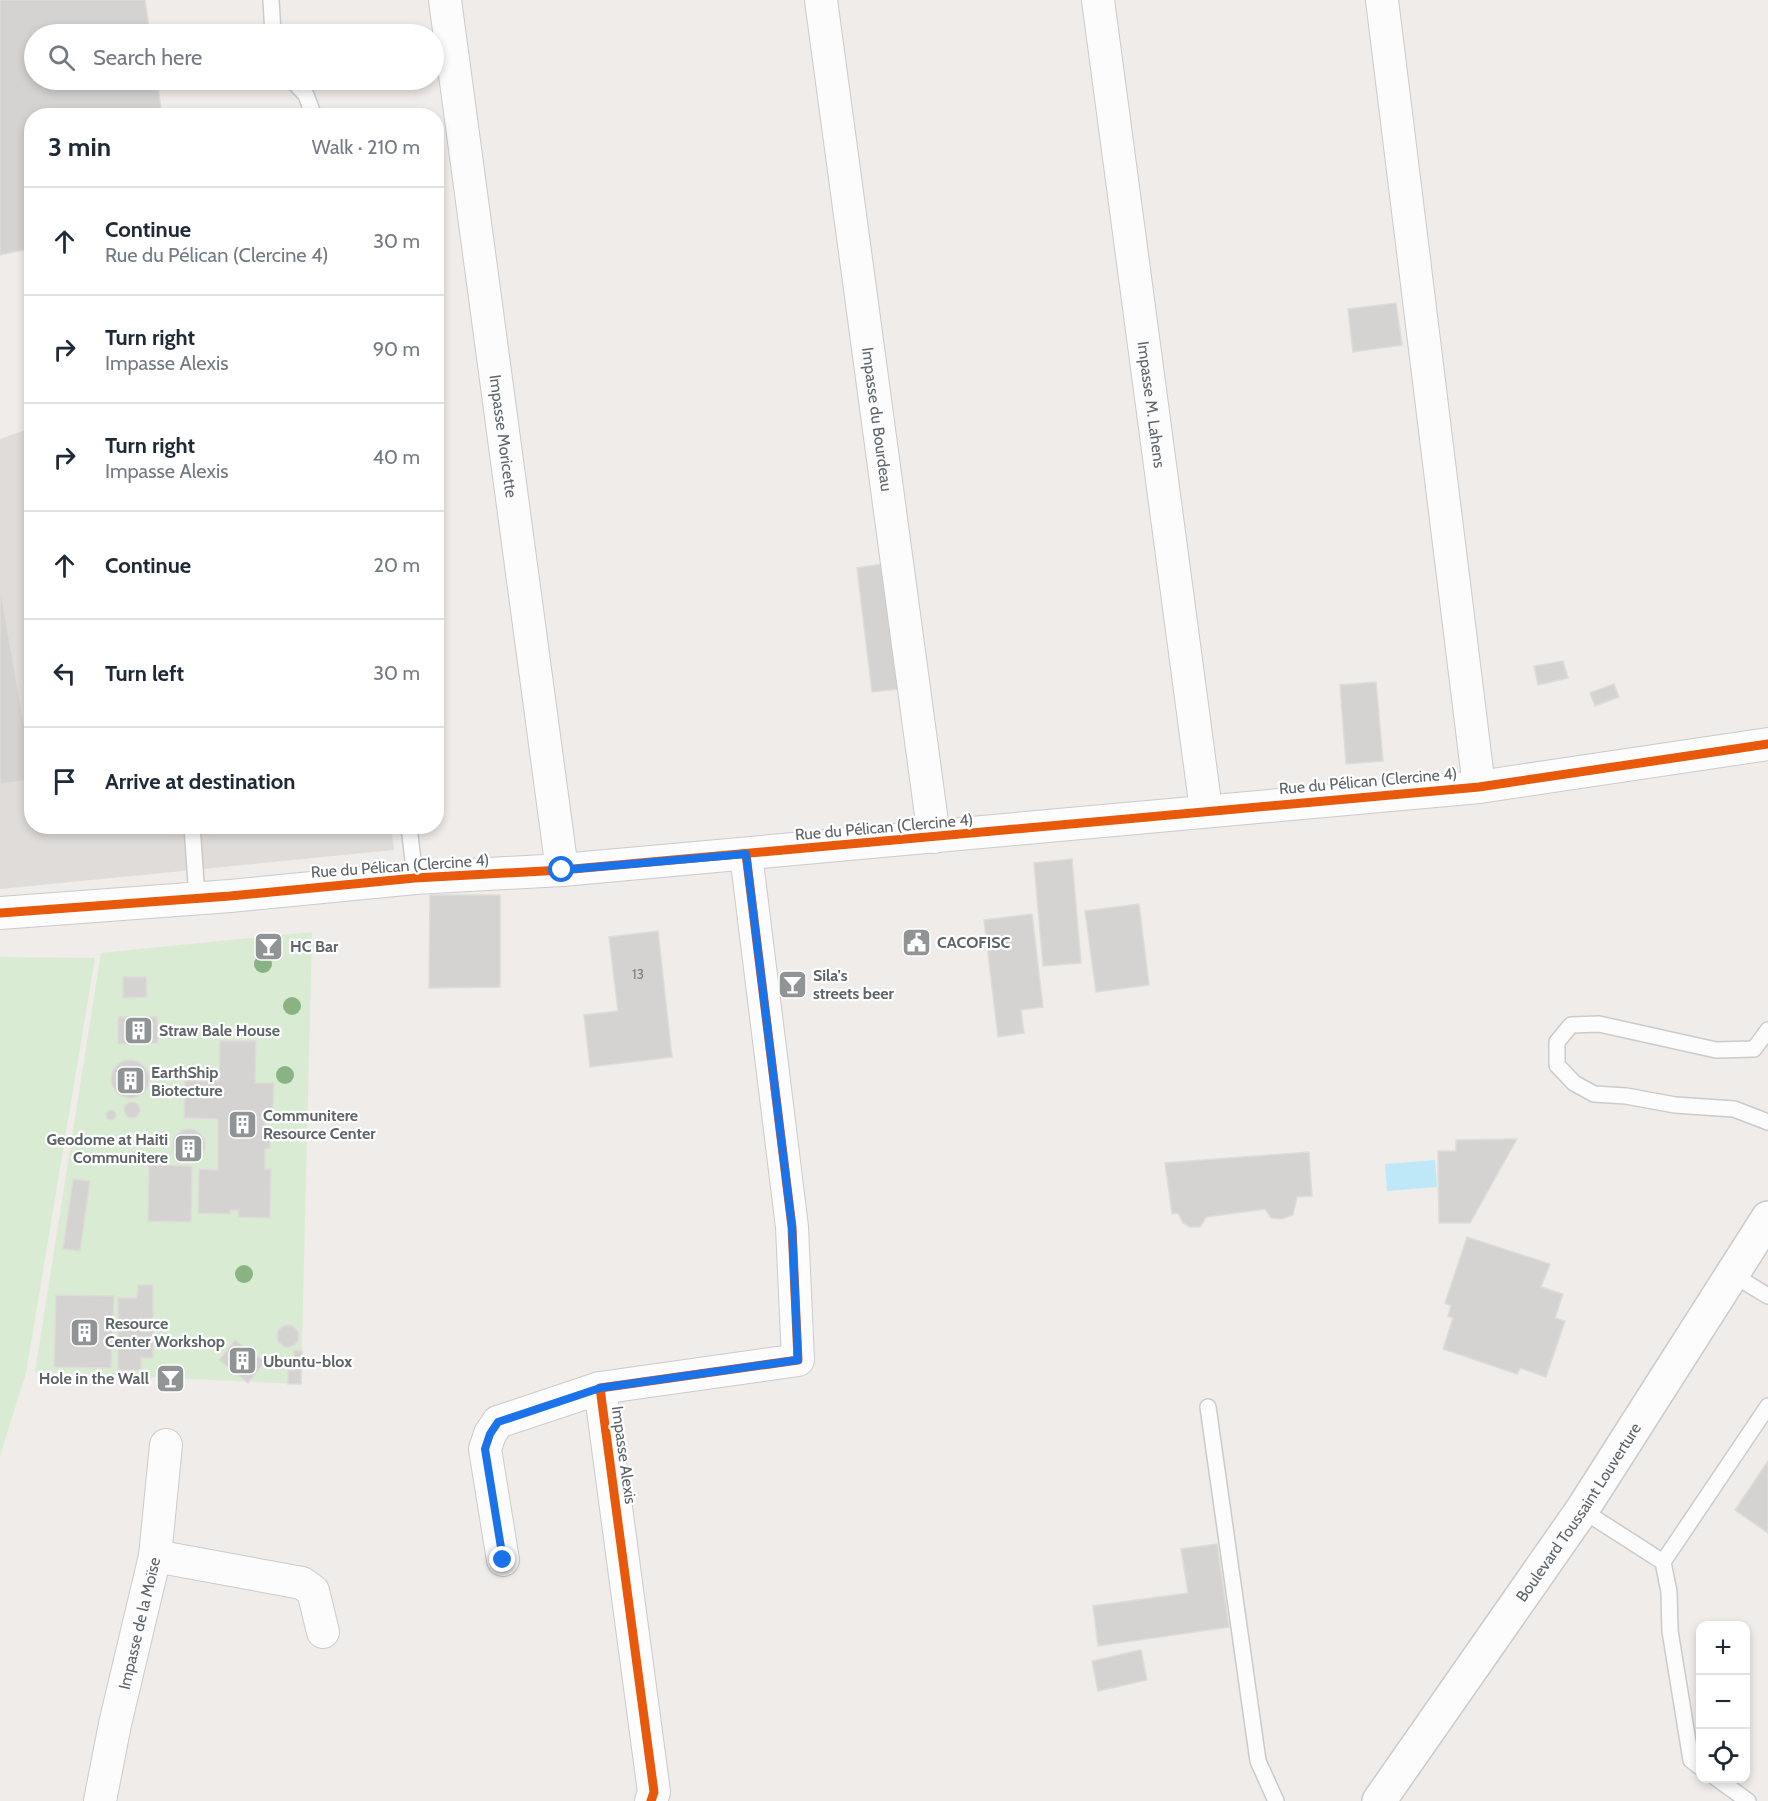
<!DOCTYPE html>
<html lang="en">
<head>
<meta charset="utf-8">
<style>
	:root { --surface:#fff; --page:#f2f2f3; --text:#1f2937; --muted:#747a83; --line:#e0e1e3 }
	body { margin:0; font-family:Cabin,sans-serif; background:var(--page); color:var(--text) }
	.controls { position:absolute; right:18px; bottom:18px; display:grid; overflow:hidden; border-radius:12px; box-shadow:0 3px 9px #0003 }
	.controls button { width:54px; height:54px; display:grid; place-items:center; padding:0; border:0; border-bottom:2px solid var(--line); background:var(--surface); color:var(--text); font:30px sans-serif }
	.stop { position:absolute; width:18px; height:18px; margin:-14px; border:4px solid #1a73e8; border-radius:50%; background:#fff }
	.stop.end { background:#1a73e8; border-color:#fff; box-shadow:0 2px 6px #0008 }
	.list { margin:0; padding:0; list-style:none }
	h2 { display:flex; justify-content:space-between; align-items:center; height:78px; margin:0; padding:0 24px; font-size:26px }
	h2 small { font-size:20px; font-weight:400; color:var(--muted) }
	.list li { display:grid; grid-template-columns:39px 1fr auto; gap:18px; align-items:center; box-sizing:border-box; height:108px; padding:0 24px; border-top:2px solid var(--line) }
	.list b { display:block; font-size:22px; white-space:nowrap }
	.list p { margin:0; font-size:20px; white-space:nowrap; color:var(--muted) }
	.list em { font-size:20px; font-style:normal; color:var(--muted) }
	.icon { flex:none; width:33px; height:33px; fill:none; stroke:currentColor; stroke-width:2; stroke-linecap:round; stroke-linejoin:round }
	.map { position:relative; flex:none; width:1768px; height:1801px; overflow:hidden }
	.search { position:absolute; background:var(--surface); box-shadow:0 3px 9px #0003; left:24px; top:24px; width:420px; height:66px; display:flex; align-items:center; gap:15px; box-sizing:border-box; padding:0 21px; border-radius:33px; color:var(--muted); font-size:22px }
	.panel { position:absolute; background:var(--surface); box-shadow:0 3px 9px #0003; left:24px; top:108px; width:420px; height:726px; border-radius:24px }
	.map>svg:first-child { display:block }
	.industrial { fill:#dfdcd9 }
	.green { fill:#daebd4 }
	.water { fill:#bee8f8 }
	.building { fill:#d5d3d2; stroke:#dedcd8; stroke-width:1.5 }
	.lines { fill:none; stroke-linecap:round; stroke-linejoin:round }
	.lane-casing { stroke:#cbcbcb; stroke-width:18 }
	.street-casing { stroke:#cbcbcb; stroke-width:34 }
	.secondary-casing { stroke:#cbcbcb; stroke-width:36 }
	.lane { stroke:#fdfcfc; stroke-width:15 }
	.street { stroke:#fdfcfc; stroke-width:32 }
	.secondary { stroke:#fdfcfc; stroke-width:33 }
	.cycleway-casing { stroke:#fff; stroke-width:13 }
	.cycleway { stroke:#e8590c; stroke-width:9 }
	.tree { fill:#8ab383 }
	.route { stroke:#1a73e8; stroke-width:8 }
	.labels { text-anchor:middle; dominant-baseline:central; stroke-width:4.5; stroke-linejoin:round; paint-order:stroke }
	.number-label { font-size:14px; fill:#7d8184 }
	.street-label { font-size:16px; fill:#5e6468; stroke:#fff }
	.poi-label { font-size:16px; font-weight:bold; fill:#5e6468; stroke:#fff; text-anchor:start }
</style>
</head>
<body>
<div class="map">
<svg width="1768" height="1801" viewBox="0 0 1768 1801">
	<rect width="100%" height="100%" fill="#efece9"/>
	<path class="industrial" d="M31,428L32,826L391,827L394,850L0,889V439Z"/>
	<path class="green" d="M312,932L301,1384L35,1372L101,953Z
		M0,957L95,958L26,1373L0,1456Z"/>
	<path class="water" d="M1435,1160L1437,1187L1387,1191L1385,1164Z"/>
	<path class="building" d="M0,0H145L150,34H34V80H157L162,116H32V248L0,255Z
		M1396,303L1402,345L1353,352L1348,309Z
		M882,564L898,689L872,692L857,568Z
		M0,587L32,768V780L0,784Z
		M1563,661L1568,678L1538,685L1534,666Z
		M1376,682L1383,761L1346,764L1340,685Z
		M1614,684L1619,697L1595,706L1590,693Z
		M1072,859L1081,963L1043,966L1034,863Z
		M430,895H500V987L429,988Z
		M1139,904L1149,985L1096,992L1085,911Z
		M1032,914L1043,1007L1021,1010L1024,1033L998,1037L984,920Z
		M658,931L672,1057L590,1067L584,1015L618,1011L609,937Z
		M123,977H146L147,997L123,998Z
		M118,1017H157L158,1043L118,1044Z
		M220,1041H256L255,1083H274L273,1112L266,1113L265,1129L270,1130V1148L265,1149V1169H271L270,1218L238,1217L239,1210H230V1214L198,1213L199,1169L218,1170V1119L184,1118L185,1081H219Z
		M111 1079a19 19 0 1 1 38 0a19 19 0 1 1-38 0Z
		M124 1110a8 8 0 1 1 16 0a8 8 0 1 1-16 0Z
		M106 1115a5 5 0 1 1 10 0a5 5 0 1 1-10 0Z
		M173 1145a16 16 0 1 1 32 0a16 16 0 1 1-32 0Z
		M1517,1139L1470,1223H1439L1438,1151H1456V1140Z
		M1309,1152L1312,1196L1297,1197L1293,1215L1282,1219L1271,1218L1265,1209L1206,1217L1200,1227H1190L1183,1223L1178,1213L1172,1214L1165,1163Z
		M149,1165L192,1166L191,1222L148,1221Z
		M73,1179L90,1181L80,1251L63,1249Z
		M1467,1237L1550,1264L1541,1287L1563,1294L1555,1318L1565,1321L1546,1377L1520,1368L1517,1374L1443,1349L1453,1318L1448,1316L1451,1306L1445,1303Z
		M138,1285H153V1358H141V1370H118V1298H137Z
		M56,1295L114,1296L111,1368L54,1367Z
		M277 1336a11 11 0 1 1 22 0a11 11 0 1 1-22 0Z
		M235,1340L265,1362L248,1383L219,1360Z
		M294,1350L302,1351L301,1384H288V1369L294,1371Z
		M1768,1461V1533L1735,1510Z
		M1217,1544L1229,1627L1098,1646L1093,1606L1188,1593L1181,1549Z
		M1141,1650L1147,1680L1098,1691L1092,1661Z"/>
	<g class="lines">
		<defs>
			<path id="lane" d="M271,0L273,34
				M292,80L306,95L314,116
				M192,826L197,897
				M409,826L415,878
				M1768,1030L1754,1049L1716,1050L1599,1024L1571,1025L1557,1042V1065L1574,1083L1594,1094L1626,1096L1675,1105L1734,1109L1768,1122
				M1732,1274L1768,1296
				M1208,1407L1258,1761L1276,1801
				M1582,1510L1663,1562L1669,1592L1670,1631L1691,1760L1700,1767
				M1663,1562L1768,1406
				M1716,1778L1748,1801"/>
			<g id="street">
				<path id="s1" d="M445,0L562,870"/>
				<path id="s2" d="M821,0L934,837"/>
				<path id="s3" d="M1098,0L1206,810"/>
				<path d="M1382,0L1479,787"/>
				<path d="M0,913L230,896L415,878L562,870L1479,787L1768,744"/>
				<path d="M155,1556L302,1583L313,1591L323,1632"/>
				<path d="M503,1560L485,1449L490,1434L498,1422L600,1388"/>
				<path id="s4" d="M100,1801L115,1724L155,1556L166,1445"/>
				<path d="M651,1801L654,1792L600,1388L798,1360L792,1227L746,854"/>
			</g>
			<g id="secondary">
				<path id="s5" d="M1379,1801L1582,1510L1768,1218"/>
			</g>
		</defs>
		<use href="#lane" class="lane-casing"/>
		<use href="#street" class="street-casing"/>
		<use href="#secondary" class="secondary-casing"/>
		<use href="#lane" class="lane"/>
		<use href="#street" class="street"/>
		<use href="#secondary" class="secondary"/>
		<defs>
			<path id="cycleway" d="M0,913L230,896L415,878L562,870L1479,787L1768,744
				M651,1801L654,1792L600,1388L798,1360L792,1227L746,854"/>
		</defs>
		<use href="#cycleway" class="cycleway-casing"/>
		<use href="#cycleway" class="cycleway"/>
	</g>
	<g class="tree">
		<circle cx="263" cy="964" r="9"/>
		<circle cx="292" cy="1006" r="9"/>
		<circle cx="285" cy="1075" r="9"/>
		<circle cx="244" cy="1274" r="9"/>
	</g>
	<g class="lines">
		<path class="route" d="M503,1560L485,1449L490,1434L498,1422L600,1388L798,1360L792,1227L746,854L562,870"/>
	</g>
	<defs>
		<symbol id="civic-square" viewBox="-11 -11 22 22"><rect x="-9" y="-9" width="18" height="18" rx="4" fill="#919495" stroke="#fff"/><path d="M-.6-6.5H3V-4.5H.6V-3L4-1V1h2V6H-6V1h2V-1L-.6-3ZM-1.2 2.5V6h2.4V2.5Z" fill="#fff"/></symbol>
		<symbol id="bar-square" viewBox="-11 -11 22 22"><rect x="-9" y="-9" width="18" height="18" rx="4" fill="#919495" stroke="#fff"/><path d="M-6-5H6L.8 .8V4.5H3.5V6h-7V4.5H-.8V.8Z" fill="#fff"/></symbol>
		<symbol id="building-square" viewBox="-11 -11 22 22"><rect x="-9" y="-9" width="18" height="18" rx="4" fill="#919495" stroke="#fff"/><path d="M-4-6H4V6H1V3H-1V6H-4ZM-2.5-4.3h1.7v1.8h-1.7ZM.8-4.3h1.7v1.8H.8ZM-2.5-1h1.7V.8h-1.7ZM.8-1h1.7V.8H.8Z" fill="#fff"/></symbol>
	</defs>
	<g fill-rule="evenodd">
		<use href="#civic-square" x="900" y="926" width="33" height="33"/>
		<use href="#bar-square" x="252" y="930" width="33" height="33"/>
		<use href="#bar-square" x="776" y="968" width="33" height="33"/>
		<use href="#building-square" x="122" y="1014" width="33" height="33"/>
		<use href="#building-square" x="114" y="1064" width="33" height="33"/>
		<use href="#building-square" x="226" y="1108" width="33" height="33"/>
		<use href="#building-square" x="172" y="1132" width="33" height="33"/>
		<use href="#building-square" x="68" y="1316" width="33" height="33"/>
		<use href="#building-square" x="226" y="1344" width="33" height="33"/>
		<use href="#bar-square" x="154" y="1362" width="33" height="33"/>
	</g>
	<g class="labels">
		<g class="number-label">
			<text x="638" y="974">13</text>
		</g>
		<g class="street-label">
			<text stroke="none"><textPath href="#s3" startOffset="408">Impasse M. Lahens</textPath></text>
			<text stroke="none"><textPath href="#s2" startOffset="423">Impasse du Bourdeau</textPath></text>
			<text stroke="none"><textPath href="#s1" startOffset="440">Impasse Moricette</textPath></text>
			<text transform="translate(1368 781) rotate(-5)">Rue du Pélican (Clercine 4)</text>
			<text transform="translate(884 827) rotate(-5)">Rue du Pélican (Clercine 4)</text>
			<text transform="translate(400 866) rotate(-4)">Rue du Pélican (Clercine 4)</text>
			<text transform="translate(624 1455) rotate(82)">Impasse Alexis</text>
			<text stroke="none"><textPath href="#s5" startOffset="351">Boulevard Toussaint Louverture</textPath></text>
			<text stroke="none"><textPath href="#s4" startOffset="182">Impasse de la Moïse</textPath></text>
		</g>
		<g class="poi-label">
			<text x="937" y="942">CACOFISC</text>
			<text x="290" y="946">HC Bar</text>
			<text x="813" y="975">Sila's<tspan x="813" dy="18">streets beer</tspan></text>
			<text x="159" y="1030">Straw Bale House</text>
			<text x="151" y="1072">EarthShip<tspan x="151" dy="18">Biotecture</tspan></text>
			<text x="263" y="1115">Communitere<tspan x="263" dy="18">Resource Center</tspan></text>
			<text x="168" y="1139" text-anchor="end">Geodome at Haiti<tspan x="168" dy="18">Communitere</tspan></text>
			<text x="105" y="1323">Resource<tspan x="105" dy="18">Center Workshop</tspan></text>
			<text x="263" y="1361">Ubuntu-blox</text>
			<text x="149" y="1378" text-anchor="end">Hole in the Wall</text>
		</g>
	</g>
</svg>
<div class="controls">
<button>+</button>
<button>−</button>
<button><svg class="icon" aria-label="locate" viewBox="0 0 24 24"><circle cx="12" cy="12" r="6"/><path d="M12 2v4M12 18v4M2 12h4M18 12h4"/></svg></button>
</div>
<div class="stop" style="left:562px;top:870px"></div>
<div class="stop end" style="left:503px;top:1560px"></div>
<div class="search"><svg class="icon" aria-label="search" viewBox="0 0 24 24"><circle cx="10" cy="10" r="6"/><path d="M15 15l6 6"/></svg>Search here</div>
<section class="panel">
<h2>3 min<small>Walk · 210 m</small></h2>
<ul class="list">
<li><svg class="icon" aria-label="ahead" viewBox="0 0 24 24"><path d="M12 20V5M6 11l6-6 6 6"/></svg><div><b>Continue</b><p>Rue du Pélican (Clercine 4)</p></div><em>30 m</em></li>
<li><svg class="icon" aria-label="right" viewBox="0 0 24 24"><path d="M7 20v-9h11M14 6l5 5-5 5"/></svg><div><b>Turn right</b><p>Impasse Alexis</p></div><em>90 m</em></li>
<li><svg class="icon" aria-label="right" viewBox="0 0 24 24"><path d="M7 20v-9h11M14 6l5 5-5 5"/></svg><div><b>Turn right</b><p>Impasse Alexis</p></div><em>40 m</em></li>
<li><svg class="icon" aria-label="ahead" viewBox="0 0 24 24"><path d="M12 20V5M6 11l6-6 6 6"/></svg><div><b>Continue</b></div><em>20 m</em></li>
<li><svg class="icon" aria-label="left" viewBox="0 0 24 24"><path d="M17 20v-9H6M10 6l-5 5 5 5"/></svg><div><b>Turn left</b></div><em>30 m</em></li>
<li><svg class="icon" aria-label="arrive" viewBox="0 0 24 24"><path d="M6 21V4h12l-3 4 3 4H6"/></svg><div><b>Arrive at destination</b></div></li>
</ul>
</section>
</div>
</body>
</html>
